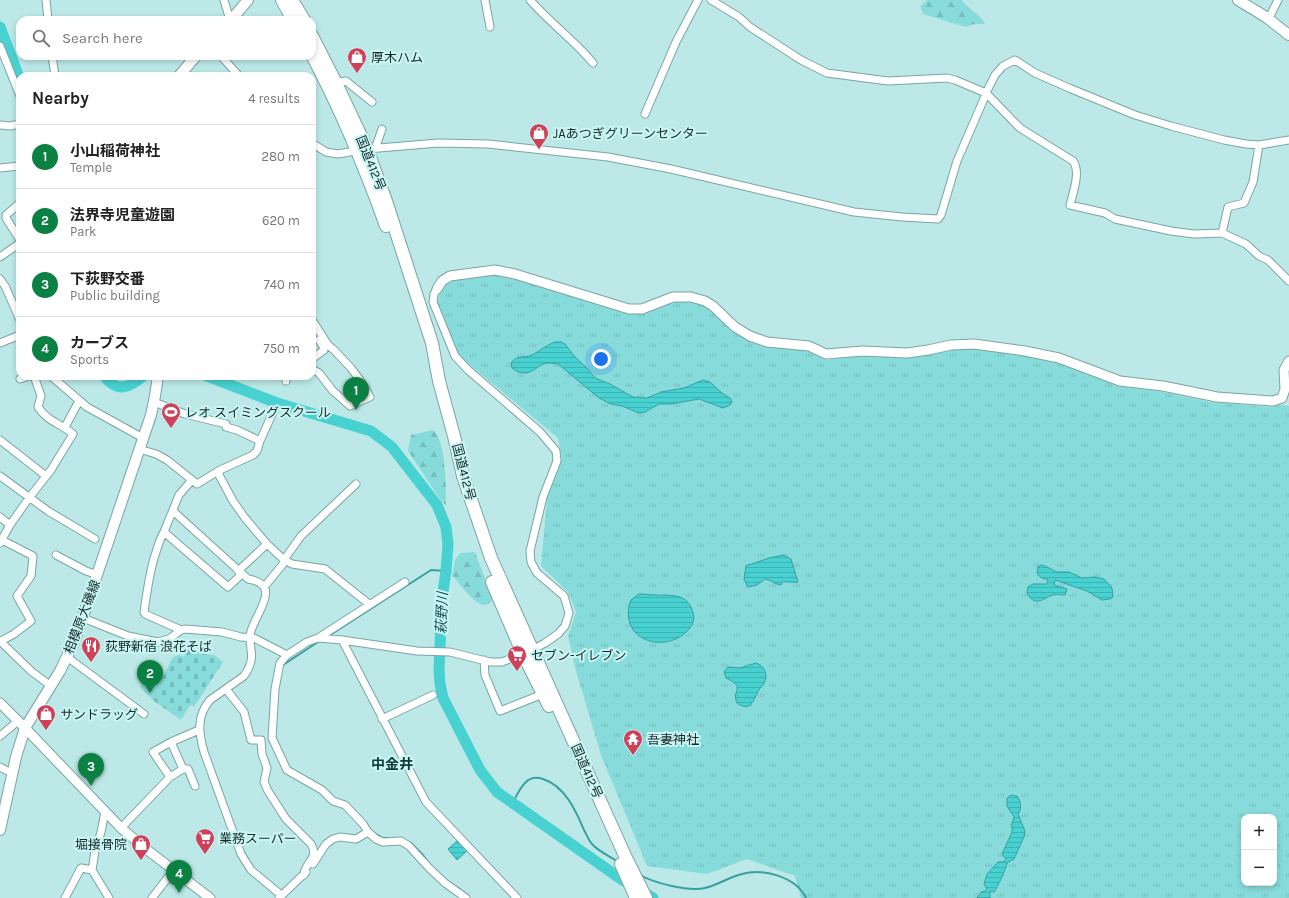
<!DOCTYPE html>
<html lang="en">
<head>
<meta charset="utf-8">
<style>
	:root { --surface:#fff; --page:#f2f2f2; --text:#222; --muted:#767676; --line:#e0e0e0; --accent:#0b8043 }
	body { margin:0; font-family:Karla,"Noto Sans JP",sans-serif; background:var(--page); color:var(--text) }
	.controls { position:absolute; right:12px; bottom:12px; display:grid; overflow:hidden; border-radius:8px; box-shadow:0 2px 6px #0003 }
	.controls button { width:36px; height:36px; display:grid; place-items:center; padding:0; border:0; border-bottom:1px solid var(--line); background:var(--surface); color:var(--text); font:20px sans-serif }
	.you { position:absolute; left:601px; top:359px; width:14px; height:14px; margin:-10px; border:3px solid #fff; border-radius:50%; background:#1a73e8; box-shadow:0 0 0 6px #1a73e833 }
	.badge { display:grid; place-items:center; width:26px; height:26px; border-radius:50%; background:var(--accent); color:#fff; font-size:13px; font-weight:700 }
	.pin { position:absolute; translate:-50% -33px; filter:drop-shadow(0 1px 2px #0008) }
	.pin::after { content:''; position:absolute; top:21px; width:14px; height:12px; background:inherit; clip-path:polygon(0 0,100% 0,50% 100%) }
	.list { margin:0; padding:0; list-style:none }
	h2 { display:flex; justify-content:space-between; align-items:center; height:52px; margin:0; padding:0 16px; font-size:17px }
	h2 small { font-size:13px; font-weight:400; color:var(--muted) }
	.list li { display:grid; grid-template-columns:26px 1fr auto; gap:12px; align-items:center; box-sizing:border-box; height:64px; padding:0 16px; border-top:1px solid var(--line) }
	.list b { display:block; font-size:15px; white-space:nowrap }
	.list p { margin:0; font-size:13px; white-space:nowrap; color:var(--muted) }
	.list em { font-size:13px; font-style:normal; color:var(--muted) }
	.icon { flex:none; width:22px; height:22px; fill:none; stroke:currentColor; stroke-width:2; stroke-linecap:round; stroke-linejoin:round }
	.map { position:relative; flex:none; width:1289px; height:898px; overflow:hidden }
	.search { position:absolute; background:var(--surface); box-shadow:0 2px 6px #0003; left:16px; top:16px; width:300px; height:44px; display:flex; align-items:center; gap:10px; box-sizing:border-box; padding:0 14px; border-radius:12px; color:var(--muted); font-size:15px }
	.panel { position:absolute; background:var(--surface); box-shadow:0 2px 6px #0003; left:16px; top:72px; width:300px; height:308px; border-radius:12px }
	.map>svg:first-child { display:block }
	.grass { fill:url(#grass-tufts); fill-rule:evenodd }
	.forest { fill:url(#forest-firs) }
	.cemetery { fill:url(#cemetery-stones) }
	.park { fill:#87dcdb }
	.water { fill:url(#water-rules); stroke:#399f9f }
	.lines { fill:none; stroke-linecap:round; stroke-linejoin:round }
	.stream { stroke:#399f9f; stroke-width:2 }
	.river { stroke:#48d1d1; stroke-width:11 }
	.street-casing { stroke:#79a5a4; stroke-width:9 }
	.secondary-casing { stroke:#79a5a4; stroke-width:11 }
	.primary-casing { stroke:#79a5a4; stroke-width:12 }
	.highway-casing { stroke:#79a5a4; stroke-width:14 }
	.street { stroke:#fff; stroke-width:7 }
	.secondary { stroke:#fff; stroke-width:9 }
	.primary { stroke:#fff; stroke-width:10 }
	.highway { stroke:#fff; stroke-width:12 }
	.labels { text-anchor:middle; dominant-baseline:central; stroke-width:4; stroke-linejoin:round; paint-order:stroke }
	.poi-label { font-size:13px; fill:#172929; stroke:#c9f6f5; text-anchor:start }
	.street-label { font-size:13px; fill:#172929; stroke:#c9f6f5 }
	.water-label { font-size:14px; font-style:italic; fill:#144f4f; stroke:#c9f6f5 }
	.neighbourhood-label { font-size:14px; font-weight:bold; fill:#0e3a3a; stroke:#c9f6f5 }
</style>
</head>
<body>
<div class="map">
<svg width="1289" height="898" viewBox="0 0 1289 898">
	<defs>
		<pattern id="grass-tufts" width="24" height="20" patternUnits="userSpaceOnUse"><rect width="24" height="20" fill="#87dcdb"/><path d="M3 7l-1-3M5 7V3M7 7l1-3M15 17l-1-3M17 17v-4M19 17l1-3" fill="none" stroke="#74bdbc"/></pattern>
		<pattern id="forest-firs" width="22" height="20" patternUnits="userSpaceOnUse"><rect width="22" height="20" fill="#87dcdb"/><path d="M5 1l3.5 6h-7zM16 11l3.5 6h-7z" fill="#74bdbc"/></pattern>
		<pattern id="cemetery-stones" width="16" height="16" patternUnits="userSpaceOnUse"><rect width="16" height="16" fill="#87dcdb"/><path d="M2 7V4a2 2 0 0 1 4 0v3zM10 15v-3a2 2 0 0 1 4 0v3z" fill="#74bdbc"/></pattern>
		<pattern id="water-rules" width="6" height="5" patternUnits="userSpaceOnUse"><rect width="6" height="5" fill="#48d1d1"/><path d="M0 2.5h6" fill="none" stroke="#3eb3b3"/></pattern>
	</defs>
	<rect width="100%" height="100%" fill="#bce9e8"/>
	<path class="grass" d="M490,274L512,276L627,313L636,314L645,313L670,302L688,300L706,305L747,338L758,344L774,347L803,349L825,360H829L853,356L953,348H975L1050,359L1084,370L1116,386L1158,391L1210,402L1271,407L1281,405L1289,406V898H801L795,876L747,859L707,874L647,866L601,755L576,671L568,636L576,612L568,592L541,566L547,499L562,459L558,438L459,356L438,303C439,274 468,278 490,274ZM1244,817H1274V883H1244Z"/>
	<path class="forest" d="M927,0H962C969,10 980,13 985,24H974L966,27L923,14L920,6Z
		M433,430C446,440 446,488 446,505L442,502L408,451L411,435Z
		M475,552L493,600C491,602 487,604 485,605C475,606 458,582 452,575L455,560L461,553Z"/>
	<path class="cemetery" d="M191,648L204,654L214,655L223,662L194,707L190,705L181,720L151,699L173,657L179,655L184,657L189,649Z"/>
	<path class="park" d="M150,677L160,683L151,698L140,687L144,680L147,682Z"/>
	<path class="water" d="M555,342H561L565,344L575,357L587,368L595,378L610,384L633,397L647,398L661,392L684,388L703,380L710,382L722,393L730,398L732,402L730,405L723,408L699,399L693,400L671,404H659L645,412L639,413L622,406L611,404L599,398L558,364C540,360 541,368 527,373L518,372L512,368L511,363C517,354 523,359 532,355C540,351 546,345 555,342Z
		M783,555L791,559L798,582C792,583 787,581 782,582L781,585C774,584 772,580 765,579L757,585L748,587L744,579L746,566L769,558Z
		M1041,565L1045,566L1057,572H1069L1082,578L1095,577L1104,579L1112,588L1113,597L1110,599L1102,600L1087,591L1055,580L1054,585L1067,589L1065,595C1061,595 1056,594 1052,595C1041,600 1035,607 1027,593L1028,587L1033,584H1047L1048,580L1040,577L1037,573L1038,567Z
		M639,594C645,594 650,595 657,595C669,596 682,593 690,605C694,613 696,620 690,628C668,656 616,641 631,600Z
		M756,663C764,665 769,675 764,683C763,686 760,688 759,690C753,700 751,713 737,703C731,690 747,688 726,678L724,672L728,667L740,668Z
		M1011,795L1017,796C1021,801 1022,810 1018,814L1025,831L1024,837L1014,859L1007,863C1007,866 997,889 994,892L990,891V898H977L981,892L985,891L987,889L984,884L987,874L998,862H1003L1006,859L1002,854L1012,832V823L1014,817L1007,806V798Z
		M458,840L468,850L457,860L448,849Z"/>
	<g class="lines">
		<path class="stream" d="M327,637L431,570L446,571
			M283,665L321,640
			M512,803C517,796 520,787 526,782C531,777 537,777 543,779C565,786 576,811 584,830C587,835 588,840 592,844C598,851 609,856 617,861
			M374,833L383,838H400
			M411,843L423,855L428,862
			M640,875C654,883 689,892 705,888C718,885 729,877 742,874C764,868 796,877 806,898
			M450,883L460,889"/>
		<path class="river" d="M0,27L20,80
			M104,376C117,393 129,388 143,376
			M207,376L277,403L371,431L392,447L437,505L446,527L448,544L446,571L442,599L439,670L440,684L443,698L480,770L497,792L621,879L653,898"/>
		<defs>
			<path id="street" d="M46,0L48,20
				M224,0L230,20
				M485,0L490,27
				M530,0C549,22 574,40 593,63
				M711,0L739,17L750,27L801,60L827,73L888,81L947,78L955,80L986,93L1020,128L1073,161C1081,171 1073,193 1070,205L1105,213L1115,219L1171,231L1194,234L1222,233L1246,244L1259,256L1268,260L1289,281
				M1266,17L1271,14L1278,0
				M0,46L20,96
				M52,56L55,76
				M221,56L239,76
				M336,83L346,81L372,102
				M986,93L995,75L1003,66L1015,60L1035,73L1069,88L1135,115L1171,126L1224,140L1246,144L1259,145L1289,140
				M645,114L676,42L698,0
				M0,125L10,126L20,124
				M315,145L326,152L338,154L367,149L438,143L488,144L608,157L671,169L854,212L902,217L938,219L941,215L957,161L986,94
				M375,149L382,129
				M0,168L20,166
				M20,203L6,215V218L20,240
				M1222,233L1228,207L1244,203L1253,182L1259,145
				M0,257L20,243
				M0,279L5,286L20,320
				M312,320L328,345L334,350L351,368L362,383L370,397L350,406L333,391L319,373L312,369
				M0,343L20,335
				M312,359L324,350V348L319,340
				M51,376L87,407L143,438
				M20,379L29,376
				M286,381L287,376
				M154,402L185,414L226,424V427L237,430L260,441
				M65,427L79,401
				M0,440L46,476
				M139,449L156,454L167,460L197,484L220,470L253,455L257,451L260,441L274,410
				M220,470L219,475L233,501L245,518L267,544L283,559L292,564L325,569L369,604
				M0,476L48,511L95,539
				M191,481L179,495L164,532L228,587L242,574
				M173,511L248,579C285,585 253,615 250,635C249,640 251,645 251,650C253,659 249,669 244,676L210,700C196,716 199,734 204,752L241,854L251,870L281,895
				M0,517L10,525
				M164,532C159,540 158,547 155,555C149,574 147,592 144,612L145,614L181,630
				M0,543L10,525L29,498L51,470L73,434C60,423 48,422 38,407L41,396L34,376
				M56,555L86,571L98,575
				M238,571L267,544
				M265,586L283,564L286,557L301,536L356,484
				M83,618L128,636L158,642L169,639L181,630L185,629L222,632L241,637L254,638L287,655L307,642L318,638L342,640L417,651L450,652L490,662H502L532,650L545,643L558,634L565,626L569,613L564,596L537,573L531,562L530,551L543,497L557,461L556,451L540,432L468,370L455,356L433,302L434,294L437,289
				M318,638L405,582
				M342,640L426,802L517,898
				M0,641L31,671L51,686
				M1,641L14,634L31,621L17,596L31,576L33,556L2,540
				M287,655L280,663L275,689L272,738L287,770L322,790L333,801L345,805L363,824L368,832L376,839L383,842L401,841L409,846L429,868L445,883L466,898
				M67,657L144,714
				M484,660L485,675L500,711L543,694
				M226,689L244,712L251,740H261L262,754L267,768L264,782L268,791L286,819L311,844C320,859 304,862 304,875
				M382,719L433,695
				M0,736L18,721
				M0,767L13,774
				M183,769H188L195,786
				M170,777L183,769L171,742
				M105,812L101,832L95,851L92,870L109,898
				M121,828L170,777L153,752L171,742L199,730
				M313,864L326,844L333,839L340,837L356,839L368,832
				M65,898L81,868L92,870
				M152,898L173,871
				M279,898L306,872"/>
			<path id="secondary" d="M437,289L442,281L450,276L495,270L515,274L629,309H642L673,297H691L705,301L713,306L735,327L750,336L767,342L809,346L826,354L863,351L907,353L928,350L951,345L974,344L1025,351L1059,358L1120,381L1163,386L1217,397L1273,401L1282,398L1285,389L1284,370L1289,361
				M0,703L25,728L121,828L146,849L210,898"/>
			<path id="primary" d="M1238,0L1266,17L1289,35
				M231,20L248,0
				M179,76L196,56
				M0,830L16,757L25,728L60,671L75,640L151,415L155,396L158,376"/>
			<path id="highway" d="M282,0L293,20
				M292,0L304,20
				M312,36L336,83L367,149L386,201L432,343L439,381L454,436L463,476L491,558L626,858L646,898
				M312,55C341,110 365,167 386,226
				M492,582L523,654L549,706
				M621,864L636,898"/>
		</defs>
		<use href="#street" class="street-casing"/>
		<use href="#secondary" class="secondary-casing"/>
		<use href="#primary" class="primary-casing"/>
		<use href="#highway" class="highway-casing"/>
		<use href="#street" class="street"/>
		<use href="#secondary" class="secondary"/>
		<use href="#primary" class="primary"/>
		<use href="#highway" class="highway"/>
	</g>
	<defs>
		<symbol id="shop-pin" viewBox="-11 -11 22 30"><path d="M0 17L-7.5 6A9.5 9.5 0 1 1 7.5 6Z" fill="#d04059" stroke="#c9f6f5"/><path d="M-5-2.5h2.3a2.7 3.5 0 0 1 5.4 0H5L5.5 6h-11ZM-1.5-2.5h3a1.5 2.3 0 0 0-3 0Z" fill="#fff"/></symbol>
		<symbol id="stadium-pin" viewBox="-11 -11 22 30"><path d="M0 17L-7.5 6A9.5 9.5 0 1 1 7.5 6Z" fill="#d04059" stroke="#c9f6f5"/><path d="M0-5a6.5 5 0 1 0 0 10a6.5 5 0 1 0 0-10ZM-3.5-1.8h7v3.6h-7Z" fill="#fff"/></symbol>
		<symbol id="restaurant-pin" viewBox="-11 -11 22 30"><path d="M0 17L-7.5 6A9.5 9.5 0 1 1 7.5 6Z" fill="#d04059" stroke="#c9f6f5"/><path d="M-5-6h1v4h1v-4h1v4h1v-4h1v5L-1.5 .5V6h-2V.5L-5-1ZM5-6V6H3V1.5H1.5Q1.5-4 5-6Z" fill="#fff"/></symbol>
		<symbol id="supermarket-pin" viewBox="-11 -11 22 30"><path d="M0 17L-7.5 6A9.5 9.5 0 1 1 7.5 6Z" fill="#d04059" stroke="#c9f6f5"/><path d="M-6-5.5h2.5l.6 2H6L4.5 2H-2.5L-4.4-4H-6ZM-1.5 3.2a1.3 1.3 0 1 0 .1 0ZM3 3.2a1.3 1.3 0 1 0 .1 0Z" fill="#fff"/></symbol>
		<symbol id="temple-pin" viewBox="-11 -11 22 30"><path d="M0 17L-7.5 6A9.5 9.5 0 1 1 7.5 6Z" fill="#d04059" stroke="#c9f6f5"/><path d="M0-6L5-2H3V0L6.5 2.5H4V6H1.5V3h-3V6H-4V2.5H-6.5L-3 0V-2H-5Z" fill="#fff"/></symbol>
	</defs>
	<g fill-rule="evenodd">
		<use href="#shop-pin" x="346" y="46" width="22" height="30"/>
		<use href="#shop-pin" x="528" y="122" width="22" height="30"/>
		<use href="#stadium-pin" x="160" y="401" width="22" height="30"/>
		<use href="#restaurant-pin" x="80" y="635" width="22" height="30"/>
		<use href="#supermarket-pin" x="506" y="644" width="22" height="30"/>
		<use href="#shop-pin" x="35" y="703" width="22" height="30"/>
		<use href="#temple-pin" x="622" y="728" width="22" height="30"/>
		<use href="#supermarket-pin" x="194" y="827" width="22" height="30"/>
		<use href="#shop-pin" x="130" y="833" width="22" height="30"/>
	</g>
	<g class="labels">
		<g class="poi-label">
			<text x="371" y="57">厚木ハム</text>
			<text x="553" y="133">JAあつぎグリーンセンター</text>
			<text x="185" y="412">レオ スイミングスクール</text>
			<text x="105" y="646">荻野新宿 浪花そば</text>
			<text x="531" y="655">セブン-イレブン</text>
			<text x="60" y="714">サンドラッグ</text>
			<text x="647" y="739">吾妻神社</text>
			<text x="219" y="838">業務スーパー</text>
			<text x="127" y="844" text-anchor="end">堀接骨院</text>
		</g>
		<g class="street-label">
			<text transform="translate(371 163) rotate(68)">国道412号</text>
			<text transform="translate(464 472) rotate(75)">国道412号</text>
			<text transform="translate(82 617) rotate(-69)">相模原大磯線</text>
			<text transform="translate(587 771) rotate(66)">国道412号</text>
		</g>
		<g class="water-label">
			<text transform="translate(442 613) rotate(-88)">萩野川</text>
		</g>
		<g class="neighbourhood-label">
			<text x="392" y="764">中金井</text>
		</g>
	</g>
</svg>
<div class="controls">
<button>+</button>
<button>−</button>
</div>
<div class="you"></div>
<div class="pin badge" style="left:356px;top:410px">1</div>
<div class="pin badge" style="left:150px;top:693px">2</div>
<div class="pin badge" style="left:91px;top:786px">3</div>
<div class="pin badge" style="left:179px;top:893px">4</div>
<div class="search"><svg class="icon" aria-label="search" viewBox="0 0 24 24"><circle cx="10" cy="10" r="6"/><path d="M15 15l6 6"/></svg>Search here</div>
<section class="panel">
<h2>Nearby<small>4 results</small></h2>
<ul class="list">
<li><span class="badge">1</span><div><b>小山稲荷神社</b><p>Temple</p></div><em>280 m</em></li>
<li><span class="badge">2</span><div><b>法界寺児童遊園</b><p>Park</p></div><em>620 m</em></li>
<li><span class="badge">3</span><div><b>下荻野交番</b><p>Public building</p></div><em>740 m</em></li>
<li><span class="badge">4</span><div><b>カーブス</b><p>Sports</p></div><em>750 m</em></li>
</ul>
</section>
</div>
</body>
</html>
